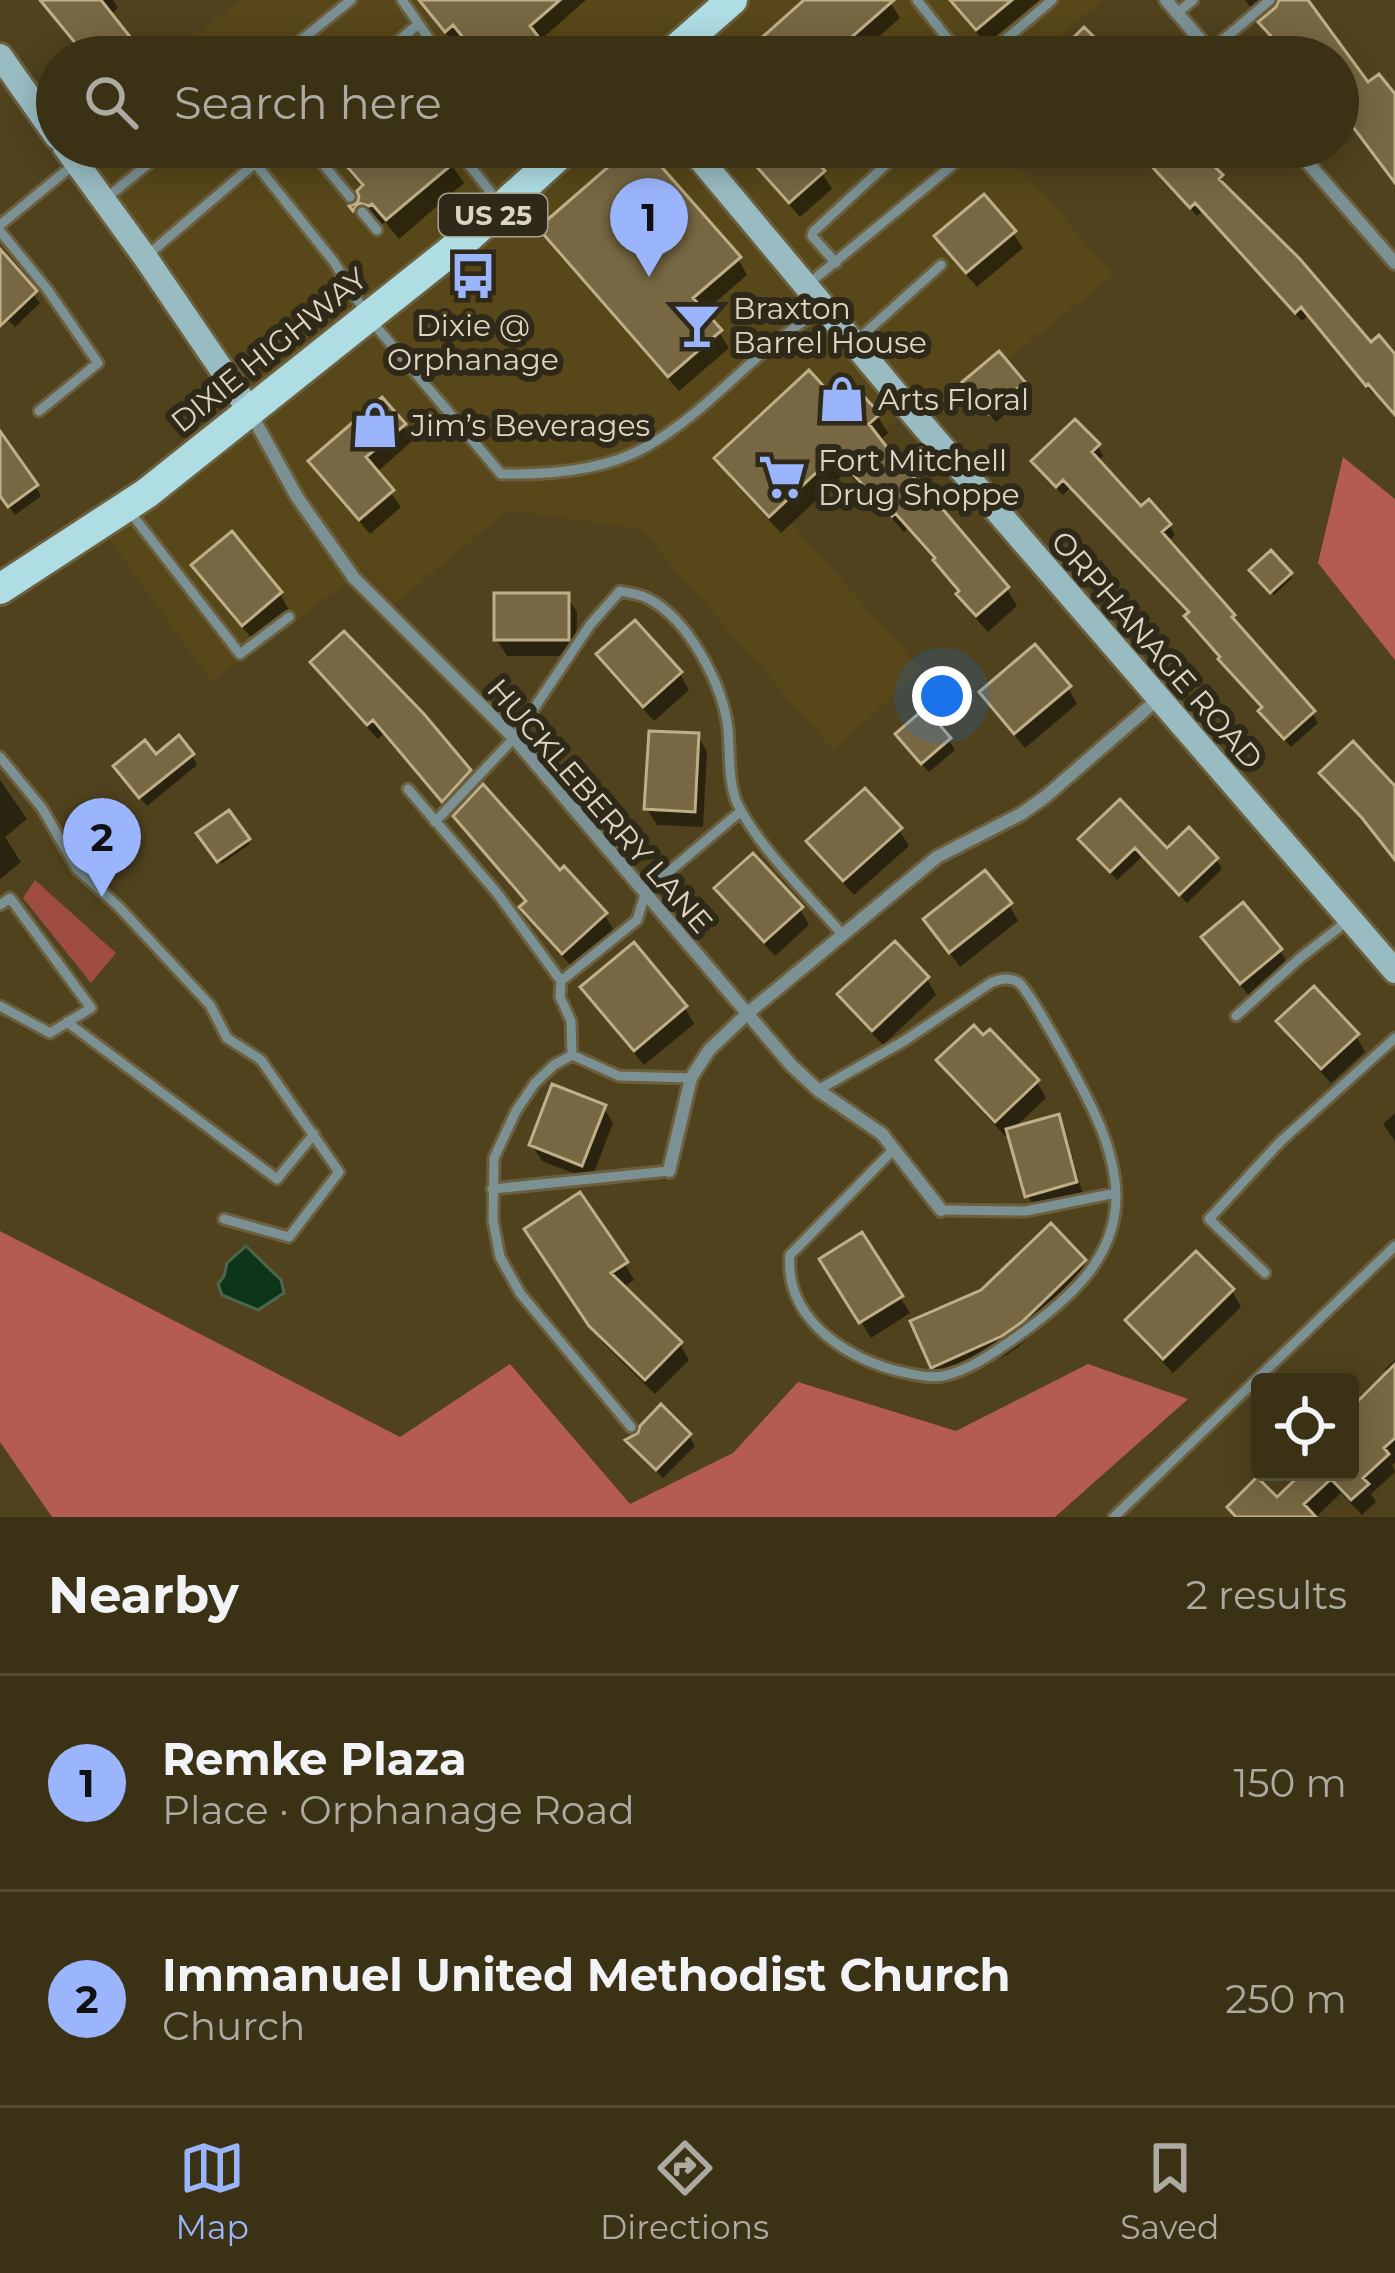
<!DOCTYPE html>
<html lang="en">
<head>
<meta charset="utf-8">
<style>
	:root { --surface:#3b3216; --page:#463e23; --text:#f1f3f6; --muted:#acaaa1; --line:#544d35; --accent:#9bb5fd }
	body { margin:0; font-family:Montserrat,sans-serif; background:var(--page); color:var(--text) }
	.controls { position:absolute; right:36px; bottom:36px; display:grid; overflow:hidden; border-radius:12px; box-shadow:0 6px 30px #0003 }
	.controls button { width:108px; height:108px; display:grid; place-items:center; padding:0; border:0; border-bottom:3px solid var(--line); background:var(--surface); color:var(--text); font:60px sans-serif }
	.you { position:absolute; left:942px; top:696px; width:42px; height:42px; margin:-30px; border:9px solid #fff; border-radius:50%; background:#1a73e8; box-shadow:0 0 0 18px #1a73e833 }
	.badge { display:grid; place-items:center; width:78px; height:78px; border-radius:50%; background:var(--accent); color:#111; font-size:39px; font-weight:700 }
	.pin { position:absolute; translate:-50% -99px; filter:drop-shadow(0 3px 6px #0008) }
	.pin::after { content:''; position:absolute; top:63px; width:42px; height:36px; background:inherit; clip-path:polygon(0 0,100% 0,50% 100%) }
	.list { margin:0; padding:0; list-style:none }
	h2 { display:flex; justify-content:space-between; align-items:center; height:156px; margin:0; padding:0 48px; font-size:51px }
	h2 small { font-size:39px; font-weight:400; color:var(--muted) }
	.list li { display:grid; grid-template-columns:78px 1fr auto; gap:36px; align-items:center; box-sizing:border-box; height:216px; padding:0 48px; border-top:3px solid var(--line) }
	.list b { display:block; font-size:45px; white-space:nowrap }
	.list p { margin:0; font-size:39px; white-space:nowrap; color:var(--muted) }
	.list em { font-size:39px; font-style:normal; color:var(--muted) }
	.icon { flex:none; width:66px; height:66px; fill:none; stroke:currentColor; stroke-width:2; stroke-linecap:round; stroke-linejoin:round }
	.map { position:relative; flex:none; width:1395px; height:1517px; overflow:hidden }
	.search { position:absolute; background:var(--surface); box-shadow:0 6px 30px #0003; left:36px; right:36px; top:36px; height:132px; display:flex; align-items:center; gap:30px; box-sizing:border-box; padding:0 42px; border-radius:66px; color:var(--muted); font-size:45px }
	.sheet { height:588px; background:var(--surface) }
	nav { display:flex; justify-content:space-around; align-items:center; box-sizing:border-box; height:168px; border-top:3px solid var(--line); background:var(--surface); font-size:33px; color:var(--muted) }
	nav a { display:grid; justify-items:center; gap:6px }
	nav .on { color:var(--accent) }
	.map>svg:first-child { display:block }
	.built { fill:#574719 }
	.green { fill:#9f4d43 }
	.forest { fill:#b45c51 }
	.water { fill:#0d3618; stroke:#4b664b; stroke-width:3 }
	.shadow { fill:#0007 }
	.building { fill:#776843; stroke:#bfaf88; stroke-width:3 }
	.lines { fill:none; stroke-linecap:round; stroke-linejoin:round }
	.lane-casing { stroke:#6b5f3e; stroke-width:15 }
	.street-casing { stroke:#6b5f3e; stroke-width:18 }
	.secondary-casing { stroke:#6b5f3e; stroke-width:30 }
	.primary-casing { stroke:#6b5f3e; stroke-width:36 }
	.lane { stroke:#7b9194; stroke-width:9 }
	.street { stroke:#7b9194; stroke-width:12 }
	.secondary { stroke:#99bcc2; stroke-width:24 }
	.primary { stroke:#afdde4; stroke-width:30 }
	.labels { text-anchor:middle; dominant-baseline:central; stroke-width:12; stroke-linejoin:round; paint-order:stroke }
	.shield { fill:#2f2919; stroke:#a9a18f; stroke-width:3 }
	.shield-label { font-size:27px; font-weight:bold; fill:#ddd5c1 }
	.poi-label { font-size:30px; fill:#ddd5c1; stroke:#2f2919; text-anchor:start }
	.street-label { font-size:30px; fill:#ddd5c1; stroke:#2f2919 }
</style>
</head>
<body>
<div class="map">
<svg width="1395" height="1517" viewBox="0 0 1395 1517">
	<rect width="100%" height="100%" fill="#4f421d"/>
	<path class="built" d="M241,0H1102L1038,57H166Z
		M65,147H1003L1113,275L924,426L909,409L789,521L921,669L834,751L640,529L508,510L386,611L354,578L211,681L100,526L249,411Z"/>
	<path class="green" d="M35,880L116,953L91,983L23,898Z"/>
	<path class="forest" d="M1343,457L1395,499V660L1318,563Z
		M0,1231L400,1437L510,1364L630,1504L733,1453L798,1382L956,1431L1088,1364L1188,1399L1055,1517H52L0,1442Z"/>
	<path class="water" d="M246,1246L281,1280L284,1293L258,1310L222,1295L218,1284L224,1276L227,1263Z"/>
	<path class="shadow" d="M42,0H113L118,8L110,16L141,57H83L80,47Z
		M434,0H586L538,42L551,57H478L464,39L455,45L436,21Z
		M809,0H889L900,18L856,57H744Z
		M949,0H1040L986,44Z
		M1245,0H1304L1368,86L1395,99V182L1338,108V57H1299L1293,50L1288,55L1262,23L1284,2L1273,0L1256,14Z
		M343,147H446L442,151L464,183L399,239L385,222L381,225L371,222L366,229L353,207L359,205L364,189L349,172L338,152Z
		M635,147H640L738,259L747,275L703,313L719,332L729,348L679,391L551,245L541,229Z
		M738,147H799L822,173L832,189L800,217Z
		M1048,147H1069L1057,158Z
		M1136,147H1184L1221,177L1226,187L1371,346L1395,359V414L1375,392L1373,394L1308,315L1302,321L1202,211L1197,216Z
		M1013,233L1023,248L977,287L947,252L938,236Z
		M0,253L40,303L15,327L0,312Z
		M999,355L1029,394L996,422L971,393Z
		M828,395L877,415L888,433L879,441L1007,589L1017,606L988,632L970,612L940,567L907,529L904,532L877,501L874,503L847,471L781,533L729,477L718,459Z
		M403,425L412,441L376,473L401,507L370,534L321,477L312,461Z
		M1098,446L1103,456L1097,462L1141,510L1169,525L1175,535L1167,542L1312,713L1318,723L1291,747L1268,721L1264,710L1227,670L1191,614L1070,488L1063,495L1040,472L1035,462Z
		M0,454L36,487L41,496L15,515L0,493Z
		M232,535L280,594L289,610L253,640L204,581L195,566Z
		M1290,574L1292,578L1274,595L1255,575Z
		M567,596L577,612L576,656H507L497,640Z
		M600,655L680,674L689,690L654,721L609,671Z
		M313,663L469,772L480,792L560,874L564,871L605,915L614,931L573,968L532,923L523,908L527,904L466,832L455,813L452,816L383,734L378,739L323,679Z
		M1068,688L1077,704L1025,748L992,709L982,693Z
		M698,736L707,752L703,827L657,825L647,809Z
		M949,740L955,750L929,772L905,745Z
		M192,756L197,765L147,806L122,777L156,758Z
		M0,780L27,819L5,837L21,862L0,879Z
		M229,814L250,844L221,864L200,834Z
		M899,830L909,846L854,895L819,857L810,842Z
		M1082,839L1216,859L1222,869L1187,903L1143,856L1117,880L1088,849Z
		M718,888L800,909L809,925L775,956L727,904Z
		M1009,905L1018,921L960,967L926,920Z
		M1204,938L1280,950L1289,966L1251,998L1214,954Z
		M894,945L927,979L936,995L883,1045L850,1010L841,994Z
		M633,947L685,1008L694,1024L644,1065L593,1004L584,988Z
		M1280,1022L1356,1036L1365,1052L1331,1083L1289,1038Z
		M983,1039L1037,1082L1046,1098L1011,1131L1057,1118L1066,1134L1084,1198L1037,1212L1028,1196L1010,1132L1005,1136L949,1076L940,1060Z
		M603,1107L613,1123L591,1180L542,1161L532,1145Z
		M1395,1113V1141L1383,1124Z
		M861,1236L910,1313L871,1338L823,1260Z
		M537,1246L625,1264L634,1280L622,1288L680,1344L689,1360L655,1394L602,1342Z
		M1196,1255L1232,1291L1241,1307L1173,1373L1138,1336L1128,1321Z
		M1084,1262L1093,1278L1018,1347L1006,1355L942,1382L933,1366Z
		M1395,1360V1462L1392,1465L1395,1472L1371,1494L1376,1502L1362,1515L1341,1493L1316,1517H1232L1277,1501L1304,1476L1301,1472H1350V1413L1388,1375L1385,1369Z
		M689,1436L695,1446L663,1478L635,1451L629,1441Z"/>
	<path class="building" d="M40,0H101L146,57H62L77,45Z
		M419,0H560L530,26L554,57L477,55L453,25L445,32Z
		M804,0H894L829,57H740Z
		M950,0H1012L976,30Z
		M1279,0H1308L1368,82L1379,74L1395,94V183L1338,107V57H1297L1286,42L1281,47L1258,22L1276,7Z
		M1084,27L1114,57H1054Z
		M330,147H444L455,162L386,220L372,204L369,206L359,203L353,211L349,206L357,203L359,197L357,191L363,185Z
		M631,147H644L741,257L693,298L722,330L668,377L538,228Z
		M739,147H803L825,171L789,203Z
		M1134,147H1195L1223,175L1219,179L1300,259L1371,342L1379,335L1395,354V415L1368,384L1366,386L1301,307L1295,313L1195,203L1190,208Z
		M984,194L1016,231L966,273L934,236Z
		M0,249L37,291L0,326Z
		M999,351L1025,382L988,414L962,382Z
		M809,370L828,391L845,376L880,414L869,424L896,459L934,499L1009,587L976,616L956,594L959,591L933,560L935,558L895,513L892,516L835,455L769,517L714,458Z
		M382,397L406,424L366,457L394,490L359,520L308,461Z
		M1075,419L1100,444L1092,452L1141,506L1149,499L1171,524L1162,532L1235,615L1232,617L1315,711L1284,739L1258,711L1262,707L1218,659L1220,657L1184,616L1189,612L1063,480L1056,487L1031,461Z
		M0,431L38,485L8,507L0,496Z
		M232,531L282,592L242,626L191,565Z
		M1271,550L1292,573L1270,593L1249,570Z
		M494,593H569V640H494Z
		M635,620L682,672L643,707L596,654Z
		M344,631L424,714L471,770L442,802L373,720L367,725L310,662Z
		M1035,644L1071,686L1014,734L979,692Z
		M925,708L951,738L921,764L895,734Z
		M649,731L699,733L695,812L644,809Z
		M179,735L194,754L139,798L113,766L145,740L156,754Z
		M1353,741L1395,786V860L1362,818L1319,773Z
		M483,784L560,870L564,866L607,913L562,954L519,907L526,901L453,816Z
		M865,788L902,828L843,881L806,841Z
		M1120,799L1167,848L1189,827L1218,858L1179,895L1135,848L1110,872L1078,839Z
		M229,810L250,839L217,862L196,833Z
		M753,853L803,907L764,942L714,888Z
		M985,870L1012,903L949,953L923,919Z
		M1243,902L1282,949L1240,984L1201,937Z
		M895,941L929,977L872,1031L837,994Z
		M634,942L687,1006L634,1051L580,987Z
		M1314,986L1359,1034L1321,1069L1276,1021Z
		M974,1025L983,1035L990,1029L1039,1080L995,1122L936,1060Z
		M552,1084L606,1105L582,1166L529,1145Z
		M1059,1114L1077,1182L1025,1197L1006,1129Z
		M580,1192L628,1262L611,1273L682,1342L645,1380L589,1326L524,1229Z
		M1051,1223L1086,1260L1084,1262L1022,1322L1002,1336L931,1368L910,1321L981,1290Z
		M862,1232L903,1296L859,1323L819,1259Z
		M1196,1251L1234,1289L1163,1359L1125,1320Z
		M1395,1364V1438L1384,1448L1389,1454L1363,1478L1369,1484L1351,1500L1331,1479L1304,1504L1316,1517H1236L1227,1507L1257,1477L1277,1497L1303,1472H1350V1409Z
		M661,1404L691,1434L656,1470L625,1440L638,1433L640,1426Z"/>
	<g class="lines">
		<defs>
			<path id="lane" d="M402,0L439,53L451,57
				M917,0L962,57
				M1177,13L1193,0
				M1210,51L1270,0
				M280,57L351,0
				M380,57L417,25
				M985,57L1052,0
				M309,147L350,197
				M455,147L500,204
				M255,163L334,262L368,317L501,474C549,475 604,471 646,447C692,421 728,382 768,348C785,334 803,322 820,309
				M104,200L169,147
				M362,212L377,230
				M0,225L72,166
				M0,231L47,289L98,363L39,411
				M149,254L274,147
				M836,263L812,236L813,232L905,147
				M807,285L955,163L956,158L946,147
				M855,342L941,265
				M130,512L240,654L289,617
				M0,757L42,808L77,869L119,907L210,1005L227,1038L261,1060L339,1172L289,1237L224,1219
				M408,789L497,893L561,981
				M435,822L514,738L590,625L620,591C628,593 639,594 647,598C688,618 723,685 728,729C730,752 728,782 737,803C759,848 809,896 842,934
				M0,905L10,898L91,1008L50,1033L0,1006
				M1236,1016L1300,958L1346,922
				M67,1022L277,1179L314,1134
				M572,1055L554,1065L535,1083L516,1111L494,1158L493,1221L500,1257L520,1293L631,1427
				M691,1078L619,1076L572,1055L571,1021L560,997L561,981L637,920L646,891L741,811
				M818,1090L904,1041L992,982C1001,979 1009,977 1018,982C1028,989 1054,1038 1062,1051C1086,1095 1115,1144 1116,1195C1117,1261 1064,1303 1015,1338C993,1353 970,1370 943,1376C930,1378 919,1376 907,1373C850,1362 784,1320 790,1255L894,1149
				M492,1189L669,1171
				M941,1210L1026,1211L1116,1193
				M1265,1273L1209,1219L1280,1142L1395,1038
				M1114,1517L1395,1246"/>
			<path id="street" d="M1166,0L1215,57
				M1294,147L1395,263
				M250,412L297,497L354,578L514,738L791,1065L818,1090L882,1134L941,1210
				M669,1171L691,1078L709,1050L748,1013L937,857L1021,814L1045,797L1159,698"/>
			<path id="secondary" d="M0,56L57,137
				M65,147L145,257L250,411
				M690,147L909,409L1395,971"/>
			<path id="primary" d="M667,57L732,0
				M0,589L147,493L471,235L568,147"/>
		</defs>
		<use href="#lane" class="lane-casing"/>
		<use href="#street" class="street-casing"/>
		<use href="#secondary" class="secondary-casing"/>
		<use href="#primary" class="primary-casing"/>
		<use href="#lane" class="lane"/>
		<use href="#street" class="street"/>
		<use href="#secondary" class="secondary"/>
		<use href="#primary" class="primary"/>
	</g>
	<defs>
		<symbol id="bus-bare" viewBox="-9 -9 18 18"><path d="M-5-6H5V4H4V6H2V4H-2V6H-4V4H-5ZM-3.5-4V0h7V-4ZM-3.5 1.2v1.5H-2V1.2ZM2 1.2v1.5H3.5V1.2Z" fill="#9bb5fd" stroke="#2f2919" stroke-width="2.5" paint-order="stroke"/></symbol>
		<symbol id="bar-bare" viewBox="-9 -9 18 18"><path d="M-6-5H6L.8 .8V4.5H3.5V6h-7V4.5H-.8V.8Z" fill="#9bb5fd" stroke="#2f2919" stroke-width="2.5" paint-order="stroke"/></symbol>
		<symbol id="shop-bare" viewBox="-9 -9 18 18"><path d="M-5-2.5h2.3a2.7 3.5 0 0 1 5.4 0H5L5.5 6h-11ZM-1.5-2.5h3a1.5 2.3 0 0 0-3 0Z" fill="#9bb5fd" stroke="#2f2919" stroke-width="2.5" paint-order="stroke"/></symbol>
		<symbol id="supermarket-bare" viewBox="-9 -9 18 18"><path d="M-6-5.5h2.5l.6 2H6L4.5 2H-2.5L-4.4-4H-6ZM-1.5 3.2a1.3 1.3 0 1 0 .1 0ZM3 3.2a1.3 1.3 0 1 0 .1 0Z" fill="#9bb5fd" stroke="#2f2919" stroke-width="2.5" paint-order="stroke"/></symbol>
	</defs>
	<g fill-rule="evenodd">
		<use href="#bus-bare" x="440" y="243" width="66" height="66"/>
		<use href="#bar-bare" x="664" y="292" width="66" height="66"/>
		<use href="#shop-bare" x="809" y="366" width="66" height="66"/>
		<use href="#shop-bare" x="342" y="392" width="66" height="66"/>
		<use href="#supermarket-bare" x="749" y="444" width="66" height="66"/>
	</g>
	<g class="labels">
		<rect class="shield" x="439" y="194" width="108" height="42" rx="9"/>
		<g class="shield-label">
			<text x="493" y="215">US 25</text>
		</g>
		<g class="poi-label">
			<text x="733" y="308">Braxton<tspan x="733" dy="34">Barrel House</tspan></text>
			<text x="473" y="325" text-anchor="middle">Dixie @<tspan x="473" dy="34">Orphanage</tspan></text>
			<text x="878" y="399">Arts Floral</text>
			<text x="411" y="425">Jim’s Beverages</text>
			<text x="818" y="460">Fort Mitchell<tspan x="818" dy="34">Drug Shoppe</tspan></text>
		</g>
		<g class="street-label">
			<text transform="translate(269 350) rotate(-39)">DIXIE HIGHWAY</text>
			<text transform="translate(1157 650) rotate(49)">ORPHANAGE ROAD</text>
			<text transform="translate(600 806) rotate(49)">HUCKLEBERRY LANE</text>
		</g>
	</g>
</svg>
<div class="controls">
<button><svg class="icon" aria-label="locate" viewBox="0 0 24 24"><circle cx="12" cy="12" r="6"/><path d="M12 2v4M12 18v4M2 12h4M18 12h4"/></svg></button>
</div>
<div class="you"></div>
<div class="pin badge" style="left:649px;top:277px">1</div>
<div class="pin badge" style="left:102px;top:897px">2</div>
<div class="search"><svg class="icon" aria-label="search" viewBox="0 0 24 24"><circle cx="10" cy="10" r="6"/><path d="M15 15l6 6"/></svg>Search here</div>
</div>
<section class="sheet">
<h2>Nearby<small>2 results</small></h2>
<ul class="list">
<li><span class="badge">1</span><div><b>Remke Plaza</b><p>Place · Orphanage Road</p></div><em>150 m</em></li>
<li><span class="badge">2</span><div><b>Immanuel United Methodist Church</b><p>Church</p></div><em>250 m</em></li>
</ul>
</section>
<nav>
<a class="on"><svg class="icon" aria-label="map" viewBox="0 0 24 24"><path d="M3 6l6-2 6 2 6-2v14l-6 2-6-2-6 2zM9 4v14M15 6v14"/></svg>Map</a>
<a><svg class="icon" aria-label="directions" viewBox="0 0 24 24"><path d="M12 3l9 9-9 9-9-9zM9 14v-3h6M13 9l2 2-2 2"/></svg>Directions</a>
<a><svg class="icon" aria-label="saved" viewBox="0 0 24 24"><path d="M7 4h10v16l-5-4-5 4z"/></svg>Saved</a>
</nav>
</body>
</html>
